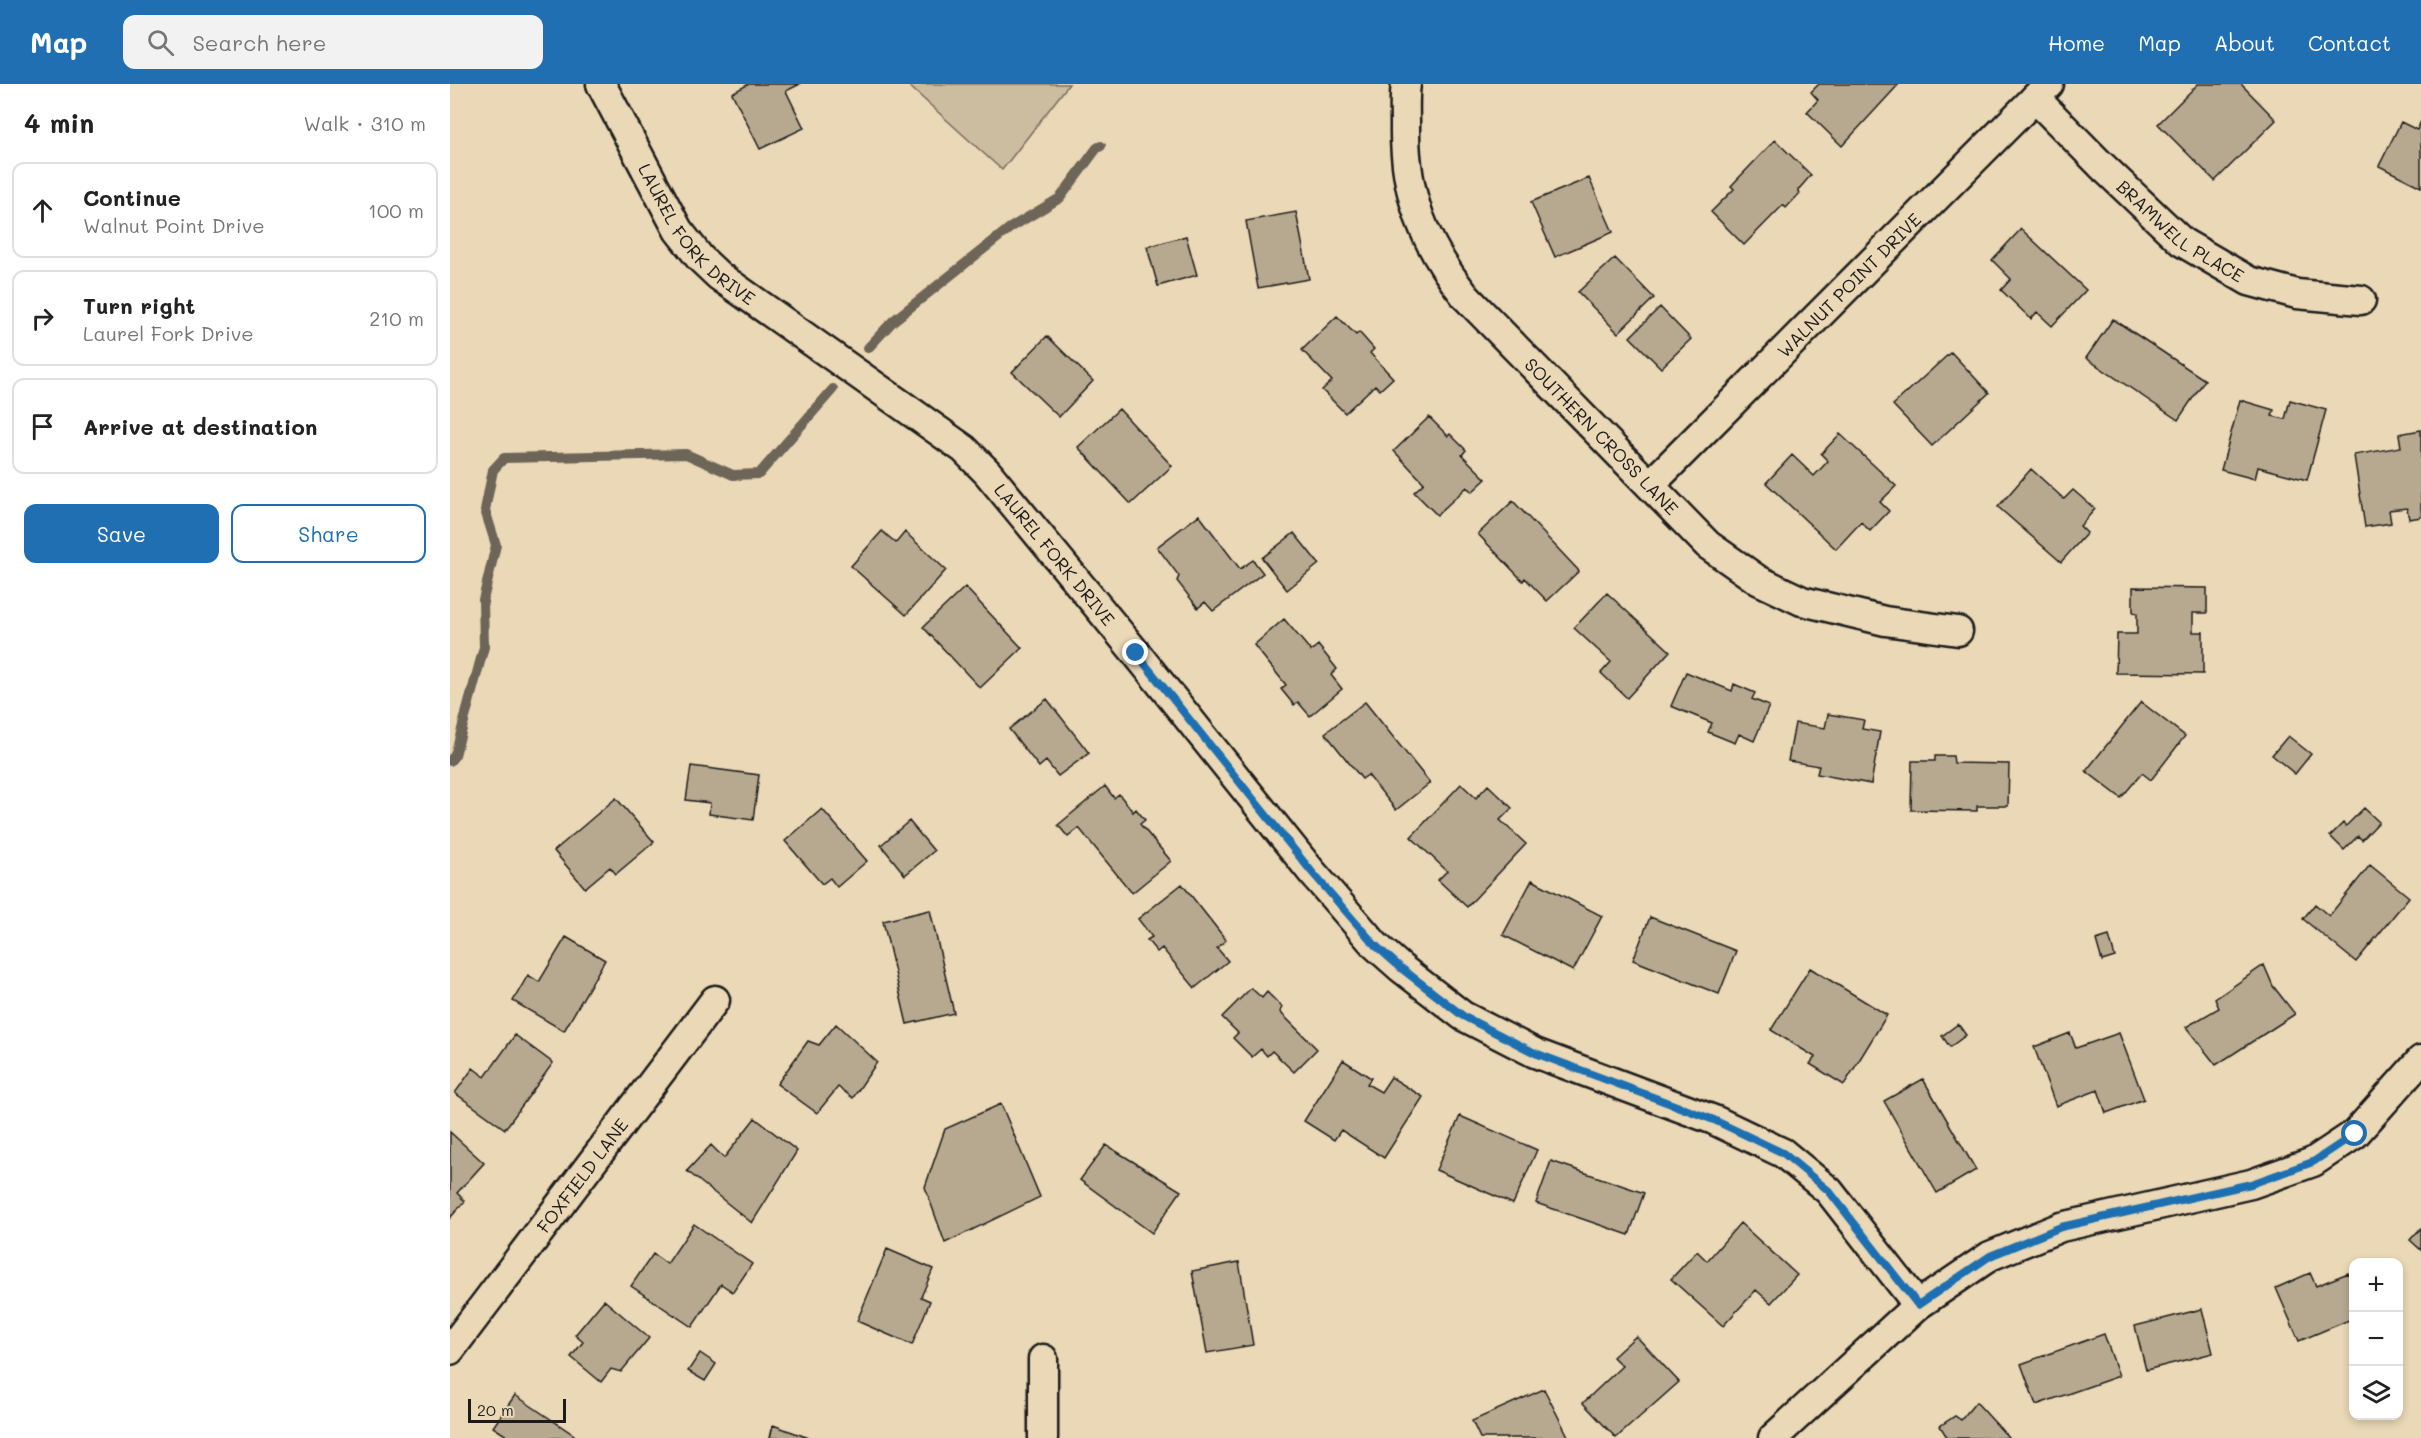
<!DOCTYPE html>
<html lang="en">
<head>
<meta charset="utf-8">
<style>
	:root { --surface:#fff; --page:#f2f2f2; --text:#222; --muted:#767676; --line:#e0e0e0; --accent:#1f6fb2 }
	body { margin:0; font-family:Mali,sans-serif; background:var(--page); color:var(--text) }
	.controls { position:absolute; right:18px; bottom:18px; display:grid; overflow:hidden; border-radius:12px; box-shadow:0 3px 9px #0003 }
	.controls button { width:54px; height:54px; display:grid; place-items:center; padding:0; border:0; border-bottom:2px solid var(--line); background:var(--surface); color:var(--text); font:30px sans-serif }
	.scale { position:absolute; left:18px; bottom:15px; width:98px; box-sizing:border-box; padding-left:6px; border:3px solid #1c1c1c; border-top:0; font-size:16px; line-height:21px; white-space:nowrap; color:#1c1c1c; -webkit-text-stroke:4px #ead8b6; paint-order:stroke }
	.stop { position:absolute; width:18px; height:18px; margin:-14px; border:4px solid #1f6fb2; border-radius:50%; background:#fff }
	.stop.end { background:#1f6fb2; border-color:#fff; box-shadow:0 2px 6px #0008 }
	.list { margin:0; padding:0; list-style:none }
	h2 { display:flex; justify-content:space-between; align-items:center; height:78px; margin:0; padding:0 24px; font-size:26px }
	h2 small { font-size:20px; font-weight:400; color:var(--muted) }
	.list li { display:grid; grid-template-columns:39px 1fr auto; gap:18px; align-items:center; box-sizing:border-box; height:96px; margin:0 12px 12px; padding:0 12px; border:2px solid var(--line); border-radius:12px }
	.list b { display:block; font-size:22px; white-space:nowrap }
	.list p { margin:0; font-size:20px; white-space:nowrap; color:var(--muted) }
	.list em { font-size:20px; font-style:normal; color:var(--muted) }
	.actions { display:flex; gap:12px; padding:18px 24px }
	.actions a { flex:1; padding:14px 0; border:2px solid var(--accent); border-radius:12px; text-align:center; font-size:21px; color:var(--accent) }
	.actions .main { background:var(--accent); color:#fff }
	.icon { flex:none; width:33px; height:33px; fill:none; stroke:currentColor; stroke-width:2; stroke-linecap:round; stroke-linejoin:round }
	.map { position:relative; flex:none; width:1971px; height:1354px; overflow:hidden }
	header { display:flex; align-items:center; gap:36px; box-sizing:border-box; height:84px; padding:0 30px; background:var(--accent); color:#fff }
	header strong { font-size:28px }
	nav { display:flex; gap:33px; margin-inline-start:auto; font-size:21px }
	.search { width:420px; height:54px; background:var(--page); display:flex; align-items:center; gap:15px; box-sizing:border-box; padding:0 21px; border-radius:12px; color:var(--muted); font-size:22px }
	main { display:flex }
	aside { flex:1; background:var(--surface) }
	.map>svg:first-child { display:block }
	.green { fill:#ccbca0; stroke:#746c5e; stroke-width:1.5 }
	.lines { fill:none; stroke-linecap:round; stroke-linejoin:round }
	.stream { stroke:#6c6558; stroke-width:10 }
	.building { fill:#b7a990; stroke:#1c1c1c; stroke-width:1.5 }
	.minor-casing { stroke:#1c1c1c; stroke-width:33 }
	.minor { stroke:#ead8b6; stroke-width:28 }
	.route { stroke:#1f6fb2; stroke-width:8 }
	.labels { text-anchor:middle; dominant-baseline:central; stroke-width:4.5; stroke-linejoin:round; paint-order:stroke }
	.street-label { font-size:18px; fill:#1c1c1c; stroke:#ead8b6 }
</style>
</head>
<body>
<header>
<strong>Map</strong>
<div class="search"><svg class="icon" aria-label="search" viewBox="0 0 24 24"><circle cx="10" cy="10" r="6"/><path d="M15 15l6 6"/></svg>Search here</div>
<nav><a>Home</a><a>Map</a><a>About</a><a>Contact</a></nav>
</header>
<main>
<aside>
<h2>4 min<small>Walk · 310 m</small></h2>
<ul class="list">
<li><svg class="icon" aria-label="ahead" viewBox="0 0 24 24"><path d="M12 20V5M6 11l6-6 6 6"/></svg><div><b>Continue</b><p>Walnut Point Drive</p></div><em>100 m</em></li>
<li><svg class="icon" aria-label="right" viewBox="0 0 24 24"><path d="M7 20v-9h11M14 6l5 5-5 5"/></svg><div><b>Turn right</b><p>Laurel Fork Drive</p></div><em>210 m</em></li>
<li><svg class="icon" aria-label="arrive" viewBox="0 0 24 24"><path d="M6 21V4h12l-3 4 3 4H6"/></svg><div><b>Arrive at destination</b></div></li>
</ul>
<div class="actions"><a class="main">Save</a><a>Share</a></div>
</aside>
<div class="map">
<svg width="1971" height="1354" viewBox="0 0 1971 1354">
	<rect width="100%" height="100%" fill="#ead8b6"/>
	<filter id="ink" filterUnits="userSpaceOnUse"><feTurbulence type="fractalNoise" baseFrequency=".0167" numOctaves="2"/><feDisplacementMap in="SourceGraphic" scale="12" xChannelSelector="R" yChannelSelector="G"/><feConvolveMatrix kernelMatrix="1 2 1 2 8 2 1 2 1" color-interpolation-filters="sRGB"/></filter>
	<g filter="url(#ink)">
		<path class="green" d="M457,0H619L552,86Z"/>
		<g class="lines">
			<path class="stream" d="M418,264L443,237L560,144L610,114L647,64L651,62
				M0,677L5,671L34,563L33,516L46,461L35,426L43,386L54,374L236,370L283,391L309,390L383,305"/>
		</g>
		<path class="building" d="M299,0H350L336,7L354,44L310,65L282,9Z
			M1369,0H1449L1392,62L1357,28L1368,16L1361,8Z
			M1748,0H1791L1826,36L1765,97L1708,40Z
			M1971,37V103L1929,82L1951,38L1967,46Z
			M1325,56L1361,91L1348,106L1350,109L1336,124L1333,121L1294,161L1261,128L1284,105L1281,102Z
			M1139,94L1163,148L1105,173L1081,118Z
			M846,128L859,195L808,204L796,137Z
			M1571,145L1636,206L1602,242L1587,228L1581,235L1551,206L1561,195L1542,176Z
			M736,152L747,191L708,202L697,163Z
			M1165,174L1204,214L1168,249L1128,208Z
			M1210,223L1241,255L1211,284L1180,253Z
			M887,232L906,251L909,248L924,265L920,269L943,294L930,306L925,301L895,329L872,306L882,297L852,266Z
			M1663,235L1755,296L1728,336L1636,274Z
			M597,252L643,297L609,333L562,288Z
			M1501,268L1539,309L1482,362L1443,321Z
			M1790,316L1824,326L1822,332L1835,335L1840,316L1876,326L1857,396L1808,383L1805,395L1771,386Z
			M669,325L722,382L681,420L628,363Z
			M979,333L998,352L1000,350L1016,366L1012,371L1036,395L1022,408L1017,403L987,431L964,408L974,399L944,367Z
			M1971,346V433L1959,435L1957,424L1939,426L1941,439L1915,443L1904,371L1951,363L1949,350Z
			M1390,350L1446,402L1430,418L1439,427L1420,447L1411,438L1386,465L1316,399L1342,371L1364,392L1378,377L1371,370Z
			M1581,385L1614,415L1623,406L1645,425L1630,442L1637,449L1611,478L1548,423Z
			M1063,417L1129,487L1097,517L1075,494L1073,497L1028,450Z
			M749,431L790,485L803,476L813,489L763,527L755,518L748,524L727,497L729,492L707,463Z
			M432,447L446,459L455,448L496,486L456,531L401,482Z
			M844,449L869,480L837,506L812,474Z
			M515,503L572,564L530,604L473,543Z
			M1683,503L1757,504V529H1743V548H1753V590L1666,589L1667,550H1687V529L1683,528Z
			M1157,509L1220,567L1177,614L1151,589L1161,578L1124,544Z
			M834,535L861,567L868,561L887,585L881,591L892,605L860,632L848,618L844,621L831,605L836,601L804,561Z
			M1236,588L1282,607L1284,600L1305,609L1302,615L1319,622L1304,657L1289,650L1285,659L1258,648L1262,639L1221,622Z
			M597,615L639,669L608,692L596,677L589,683L559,645Z
			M915,618L980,699L946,726L918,691L912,695L875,649Z
			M1691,618L1735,652L1701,696L1692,689L1671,714L1636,687Z
			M1378,630L1414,636L1412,645L1430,648L1421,700L1367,690L1369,682L1338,677L1345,639L1375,644Z
			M1838,652L1861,670L1845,690L1822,671Z
			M1485,672H1503L1504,679L1559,680L1558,722H1527V727L1461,726L1462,677H1485Z
			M241,682L309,691L303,736L259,730L260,719L236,716Z
			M1011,700L1026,714L1038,701L1062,724L1050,736L1076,760L1017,823L988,796L997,787L961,753Z
			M655,702L664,714L669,710L683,728L686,725L695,736L690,740L721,777L682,809L629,744L618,753L608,741Z
			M166,714L204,758L166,790L160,783L135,804L104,767Z
			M1914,724L1929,738L1912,756L1908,752L1894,766L1880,752L1893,739L1896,742Z
			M372,725L417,777L387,803L380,794L372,800L335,757Z
			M459,737L484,767L455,791L431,761Z
			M1920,781L1959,813L1906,878L1853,835L1865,820L1879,832Z
			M1082,796L1152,832L1123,887L1053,851Z
			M732,800L776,856L767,864L778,877L745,904L712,864L707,868L697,856L702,853L688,835Z
			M480,826L504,929L457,940L433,837Z
			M1200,833L1286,867L1269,910L1183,876Z
			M1659,852L1665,873L1652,877L1646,856Z
			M116,853L155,876L114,947L63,917L78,891L89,898Z
			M1814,881L1823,902L1845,930L1766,981L1736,943L1769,924L1765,915Z
			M1360,884L1437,931L1394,1001L1360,980L1365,973L1321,946Z
			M801,904L812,914L817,908L832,923L830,928L867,965L844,988L822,967L817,972L811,965L802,973L783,954L788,949L772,933Z
			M386,940L427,978L403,1014L388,1003L367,1029L327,1000L358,957L369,961Z
			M1508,940L1516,951L1500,963L1492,952Z
			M1620,949L1626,964L1669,949L1694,1015L1656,1029L1648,1006L1606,1022L1584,963Z
			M65,951L103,979L55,1045L5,1009L23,984L35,993Z
			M893,976L921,994L917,1000L931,1008L941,993L973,1013L934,1074L891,1046L884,1056L854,1037Z
			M1473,995L1526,1086L1487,1109L1434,1017Z
			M551,1020L590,1113L495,1159L475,1103L495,1045Z
			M1010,1032L1087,1066L1063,1120L986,1086Z
			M305,1034L347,1067L302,1139L237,1087L261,1061L274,1074Z
			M0,1048L34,1079L7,1109L15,1117L0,1134Z
			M656,1061L731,1107L702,1149L630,1096Z
			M1101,1077L1194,1109L1179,1151L1086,1119Z
			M1290,1139L1347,1191L1321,1219L1306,1206L1273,1242L1221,1195L1247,1167L1257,1177Z
			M244,1140L302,1180L283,1208L271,1200L242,1243L181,1202L203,1170L217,1180Z
			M1971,1144V1166L1960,1156Z
			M437,1165L483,1185L471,1213L480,1217L462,1261L407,1237Z
			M789,1178L803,1261L757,1269L742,1187Z
			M1860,1189L1866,1202L1898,1189L1904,1202V1234L1849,1257L1826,1204Z
			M154,1216L199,1254L171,1288L161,1285L151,1298L121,1273L133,1258L125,1251Z
			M1752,1225L1763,1269L1696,1286L1685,1242Z
			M1654,1250L1669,1292L1586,1321L1571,1280Z
			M1186,1252L1229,1298L1166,1354L1133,1319L1172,1282L1163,1273Z
			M250,1269L266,1280L255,1297L238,1287Z
			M1094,1305L1119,1354H1030L1022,1337Z
			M65,1311L124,1351L122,1354H56L57,1352L43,1343Z
			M1526,1318L1559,1354H1494L1497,1353L1490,1342L1505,1332L1511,1336Z
			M323,1341L359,1354H320Z"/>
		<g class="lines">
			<defs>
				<g id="minor">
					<path id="s1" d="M151,0L228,146L250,174L269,192L514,365L537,388L686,569L861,787L925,861L951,884L1013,932L1085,969L1264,1036L1333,1069L1379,1107L1468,1221"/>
					<path id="s2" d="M956,0C954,13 955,28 955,42C954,110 974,160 1016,213L1258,461L1308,496L1352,517L1435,537L1508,547"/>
					<path id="s3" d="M1585,14L1651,81L1732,158L1799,197L1847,210L1911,216"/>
					<path id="s4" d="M1200,401L1599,0"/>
					<path id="s5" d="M0,1266L265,916"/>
					<path d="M593,1275V1354"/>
					<path d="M1323,1354L1468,1221L1540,1172L1611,1143L1801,1100L1863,1078L1905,1050L1971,976"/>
				</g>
			</defs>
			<use href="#minor" class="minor-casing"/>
			<use href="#minor" class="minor"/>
		</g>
	</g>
	<g class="lines" filter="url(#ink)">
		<path class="route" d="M686,569L861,787L925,861L951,884L1013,932L1085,969L1264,1036L1333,1069L1379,1107L1468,1221L1540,1172L1611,1143L1801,1100L1863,1078L1905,1050"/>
	</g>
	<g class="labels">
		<g class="street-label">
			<text stroke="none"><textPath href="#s3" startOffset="198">BRAMWELL PLACE</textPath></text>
			<text stroke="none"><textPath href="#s1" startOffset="180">LAUREL FORK DRIVE</textPath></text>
			<text stroke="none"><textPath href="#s4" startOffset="282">WALNUT POINT DRIVE</textPath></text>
			<text stroke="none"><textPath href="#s2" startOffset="422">SOUTHERN CROSS LANE</textPath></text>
			<text stroke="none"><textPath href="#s1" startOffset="666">LAUREL FORK DRIVE</textPath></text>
			<text stroke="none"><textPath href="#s5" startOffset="219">FOXFIELD LANE</textPath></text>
		</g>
	</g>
</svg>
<div class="controls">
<button>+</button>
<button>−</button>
<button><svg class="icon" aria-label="layers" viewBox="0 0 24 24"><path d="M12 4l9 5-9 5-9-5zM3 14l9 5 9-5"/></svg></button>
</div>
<div class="scale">20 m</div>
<div class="stop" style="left:1905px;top:1050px"></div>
<div class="stop end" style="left:686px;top:569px"></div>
</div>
</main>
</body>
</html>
